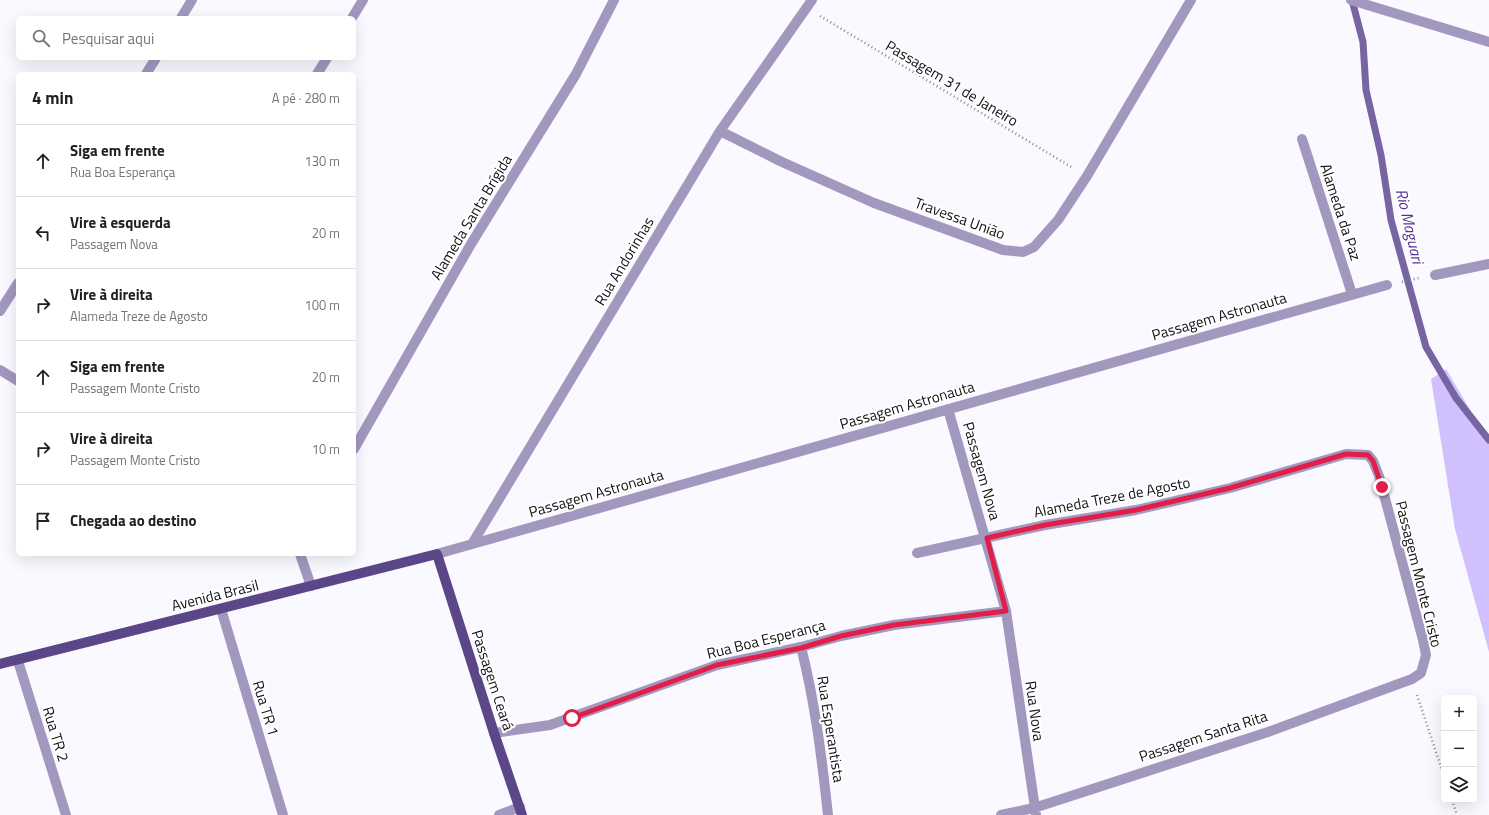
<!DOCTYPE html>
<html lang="pt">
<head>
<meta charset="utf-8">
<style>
	:root { --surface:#fff; --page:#f2f2f2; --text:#202124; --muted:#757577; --line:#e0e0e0 }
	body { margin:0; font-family:"Titillium Web",sans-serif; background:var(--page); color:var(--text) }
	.controls { position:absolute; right:12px; bottom:12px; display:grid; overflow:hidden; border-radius:6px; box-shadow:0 4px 16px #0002 }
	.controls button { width:36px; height:36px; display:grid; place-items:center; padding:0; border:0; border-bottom:1px solid var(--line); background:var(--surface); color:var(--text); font:20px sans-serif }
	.stop { position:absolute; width:12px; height:12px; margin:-9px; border:3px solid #e11d48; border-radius:50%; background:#fff }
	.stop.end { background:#e11d48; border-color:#fff; box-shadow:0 1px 4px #0008 }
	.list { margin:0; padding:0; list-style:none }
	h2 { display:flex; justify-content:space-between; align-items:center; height:52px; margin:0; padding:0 16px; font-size:17px }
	h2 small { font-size:13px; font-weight:400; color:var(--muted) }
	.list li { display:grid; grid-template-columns:26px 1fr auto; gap:12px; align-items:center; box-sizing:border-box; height:72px; padding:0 16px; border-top:1px solid var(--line) }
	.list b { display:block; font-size:15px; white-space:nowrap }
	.list p { margin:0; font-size:13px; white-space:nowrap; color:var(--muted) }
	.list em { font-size:13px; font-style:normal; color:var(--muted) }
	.icon { flex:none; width:22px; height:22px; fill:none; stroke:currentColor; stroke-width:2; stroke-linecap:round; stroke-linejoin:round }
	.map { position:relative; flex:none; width:1489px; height:815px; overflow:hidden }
	.search { position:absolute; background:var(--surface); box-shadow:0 4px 16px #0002; left:16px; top:16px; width:340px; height:44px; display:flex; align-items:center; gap:10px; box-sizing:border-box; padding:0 14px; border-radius:6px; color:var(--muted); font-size:15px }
	.panel { position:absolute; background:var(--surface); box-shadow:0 4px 16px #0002; left:16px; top:72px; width:340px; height:484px; border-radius:6px }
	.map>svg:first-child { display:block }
	.green { fill:#d1c0fe }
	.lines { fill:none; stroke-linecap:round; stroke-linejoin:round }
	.stream { stroke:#7765a2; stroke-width:7 }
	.path { stroke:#89888c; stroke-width:2.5; stroke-dasharray:1 3; stroke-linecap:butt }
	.minor { stroke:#a298be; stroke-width:10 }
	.major { stroke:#5b4688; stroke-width:10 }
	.route { stroke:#e11d48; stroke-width:5 }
	.labels { text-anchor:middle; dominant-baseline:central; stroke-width:4; stroke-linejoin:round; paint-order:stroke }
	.street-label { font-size:15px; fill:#111013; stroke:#fff }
	.water-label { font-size:16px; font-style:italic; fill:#573094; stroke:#fff }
</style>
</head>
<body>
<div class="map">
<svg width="1489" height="815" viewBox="0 0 1489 815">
	<rect width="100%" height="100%" fill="#faf9ff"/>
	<path class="green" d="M1446,369L1483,432L1489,438V652L1455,529L1431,379Z"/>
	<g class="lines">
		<path class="stream" d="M1352,0L1363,42L1366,90L1381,155L1391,220L1426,347L1456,398L1489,440"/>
		<path class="path" d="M820,16L1073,168
			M1402,282L1419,278
			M1417,695L1444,776
			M1452,800L1457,815"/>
		<path class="minor" d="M1351,0L1489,42
			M181,18L192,0
			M352,18L363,0
			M146,74L156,58
			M317,74L327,58
			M720,131L782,162L874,203L1003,250L1023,252L1034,247L1058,220L1087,176L1191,0
			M1302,139L1352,294
			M1435,275L1489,264
			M0,311L18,283
			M0,370L18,381
			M948,409L1006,611L1036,815
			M354,449L471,244L576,74L614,0
			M472,544L720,131L812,0
			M917,553L1045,525L1136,510L1230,488L1346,454L1368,455L1373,461L1379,476L1423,640L1426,655L1421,673L1412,679L1268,732L1034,808L1001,815
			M300,554L311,586
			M437,554L1387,285
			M221,609L283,815
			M801,647C815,702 822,759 828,815
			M18,661L66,815
			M494,733L550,725L717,665L801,647L841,636L894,625L1006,611
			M499,815L520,807"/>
		<path class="major" d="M0,664L437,554L494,733L522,815"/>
	</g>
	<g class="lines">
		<path class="route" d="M572,718L717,665L801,648L841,636L894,625L1006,611L987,538L1045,525L1136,510L1230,488L1346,454L1368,455L1373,461L1382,487"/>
	</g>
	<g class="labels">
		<g class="street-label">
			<text transform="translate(952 83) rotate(31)">Passagem 31 de Janeiro</text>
			<text transform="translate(1341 212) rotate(72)">Alameda da Paz</text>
			<text transform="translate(471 217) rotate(-59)">Alameda Santa Brígida</text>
			<text transform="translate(960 218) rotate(20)">Travessa União</text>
			<text transform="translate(624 261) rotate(-59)">Rua Andorinhas</text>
			<text transform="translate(1219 316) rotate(-16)">Passagem Astronauta</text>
			<text transform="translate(907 405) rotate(-16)">Passagem Astronauta</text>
			<text transform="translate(982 471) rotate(74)">Passagem Nova</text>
			<text transform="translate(596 493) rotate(-16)">Passagem Astronauta</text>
			<text transform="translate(1112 497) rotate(-11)">Alameda Treze de Agosto</text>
			<text transform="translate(1419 574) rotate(76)">Passagem Monte Cristo</text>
			<text transform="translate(215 595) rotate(-14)">Avenida Brasil</text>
			<text transform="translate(766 639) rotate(-14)">Rua Boa Esperança</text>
			<text transform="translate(493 680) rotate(72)">Passagem Ceará</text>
			<text transform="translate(266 708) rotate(73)">Rua TR 1</text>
			<text transform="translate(1035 711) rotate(82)">Rua Nova</text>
			<text transform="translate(831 729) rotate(81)">Rua Esperantista</text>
			<text transform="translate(56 734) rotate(73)">Rua TR 2</text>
			<text transform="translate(1203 736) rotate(-18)">Passagem Santa Rita</text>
		</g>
		<g class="water-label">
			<text transform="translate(1410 226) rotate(77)">Rio Maguari</text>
		</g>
	</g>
</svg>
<div class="controls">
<button>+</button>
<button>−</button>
<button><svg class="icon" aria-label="layers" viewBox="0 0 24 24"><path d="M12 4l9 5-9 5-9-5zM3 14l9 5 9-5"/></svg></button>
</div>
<div class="stop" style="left:572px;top:718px"></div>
<div class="stop end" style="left:1382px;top:487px"></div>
<div class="search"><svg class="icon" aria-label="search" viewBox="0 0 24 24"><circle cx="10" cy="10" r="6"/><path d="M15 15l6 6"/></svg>Pesquisar aqui</div>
<section class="panel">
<h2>4 min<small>A pé · 280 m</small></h2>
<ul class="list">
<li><svg class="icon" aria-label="ahead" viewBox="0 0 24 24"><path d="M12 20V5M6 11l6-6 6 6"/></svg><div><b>Siga em frente</b><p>Rua Boa Esperança</p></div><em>130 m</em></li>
<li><svg class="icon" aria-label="left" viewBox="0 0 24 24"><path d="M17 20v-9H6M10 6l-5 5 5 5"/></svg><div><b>Vire à esquerda</b><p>Passagem Nova</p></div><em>20 m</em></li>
<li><svg class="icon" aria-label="right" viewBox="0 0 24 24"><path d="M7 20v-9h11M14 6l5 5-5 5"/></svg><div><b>Vire à direita</b><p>Alameda Treze de Agosto</p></div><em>100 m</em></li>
<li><svg class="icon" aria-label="ahead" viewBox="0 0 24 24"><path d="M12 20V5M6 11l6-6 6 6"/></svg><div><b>Siga em frente</b><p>Passagem Monte Cristo</p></div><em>20 m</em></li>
<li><svg class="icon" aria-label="right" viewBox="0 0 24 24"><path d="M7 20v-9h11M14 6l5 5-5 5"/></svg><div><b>Vire à direita</b><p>Passagem Monte Cristo</p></div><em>10 m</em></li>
<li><svg class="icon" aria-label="arrive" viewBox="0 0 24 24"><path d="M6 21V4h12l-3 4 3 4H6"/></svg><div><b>Chegada ao destino</b></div></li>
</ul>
</section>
</div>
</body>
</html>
